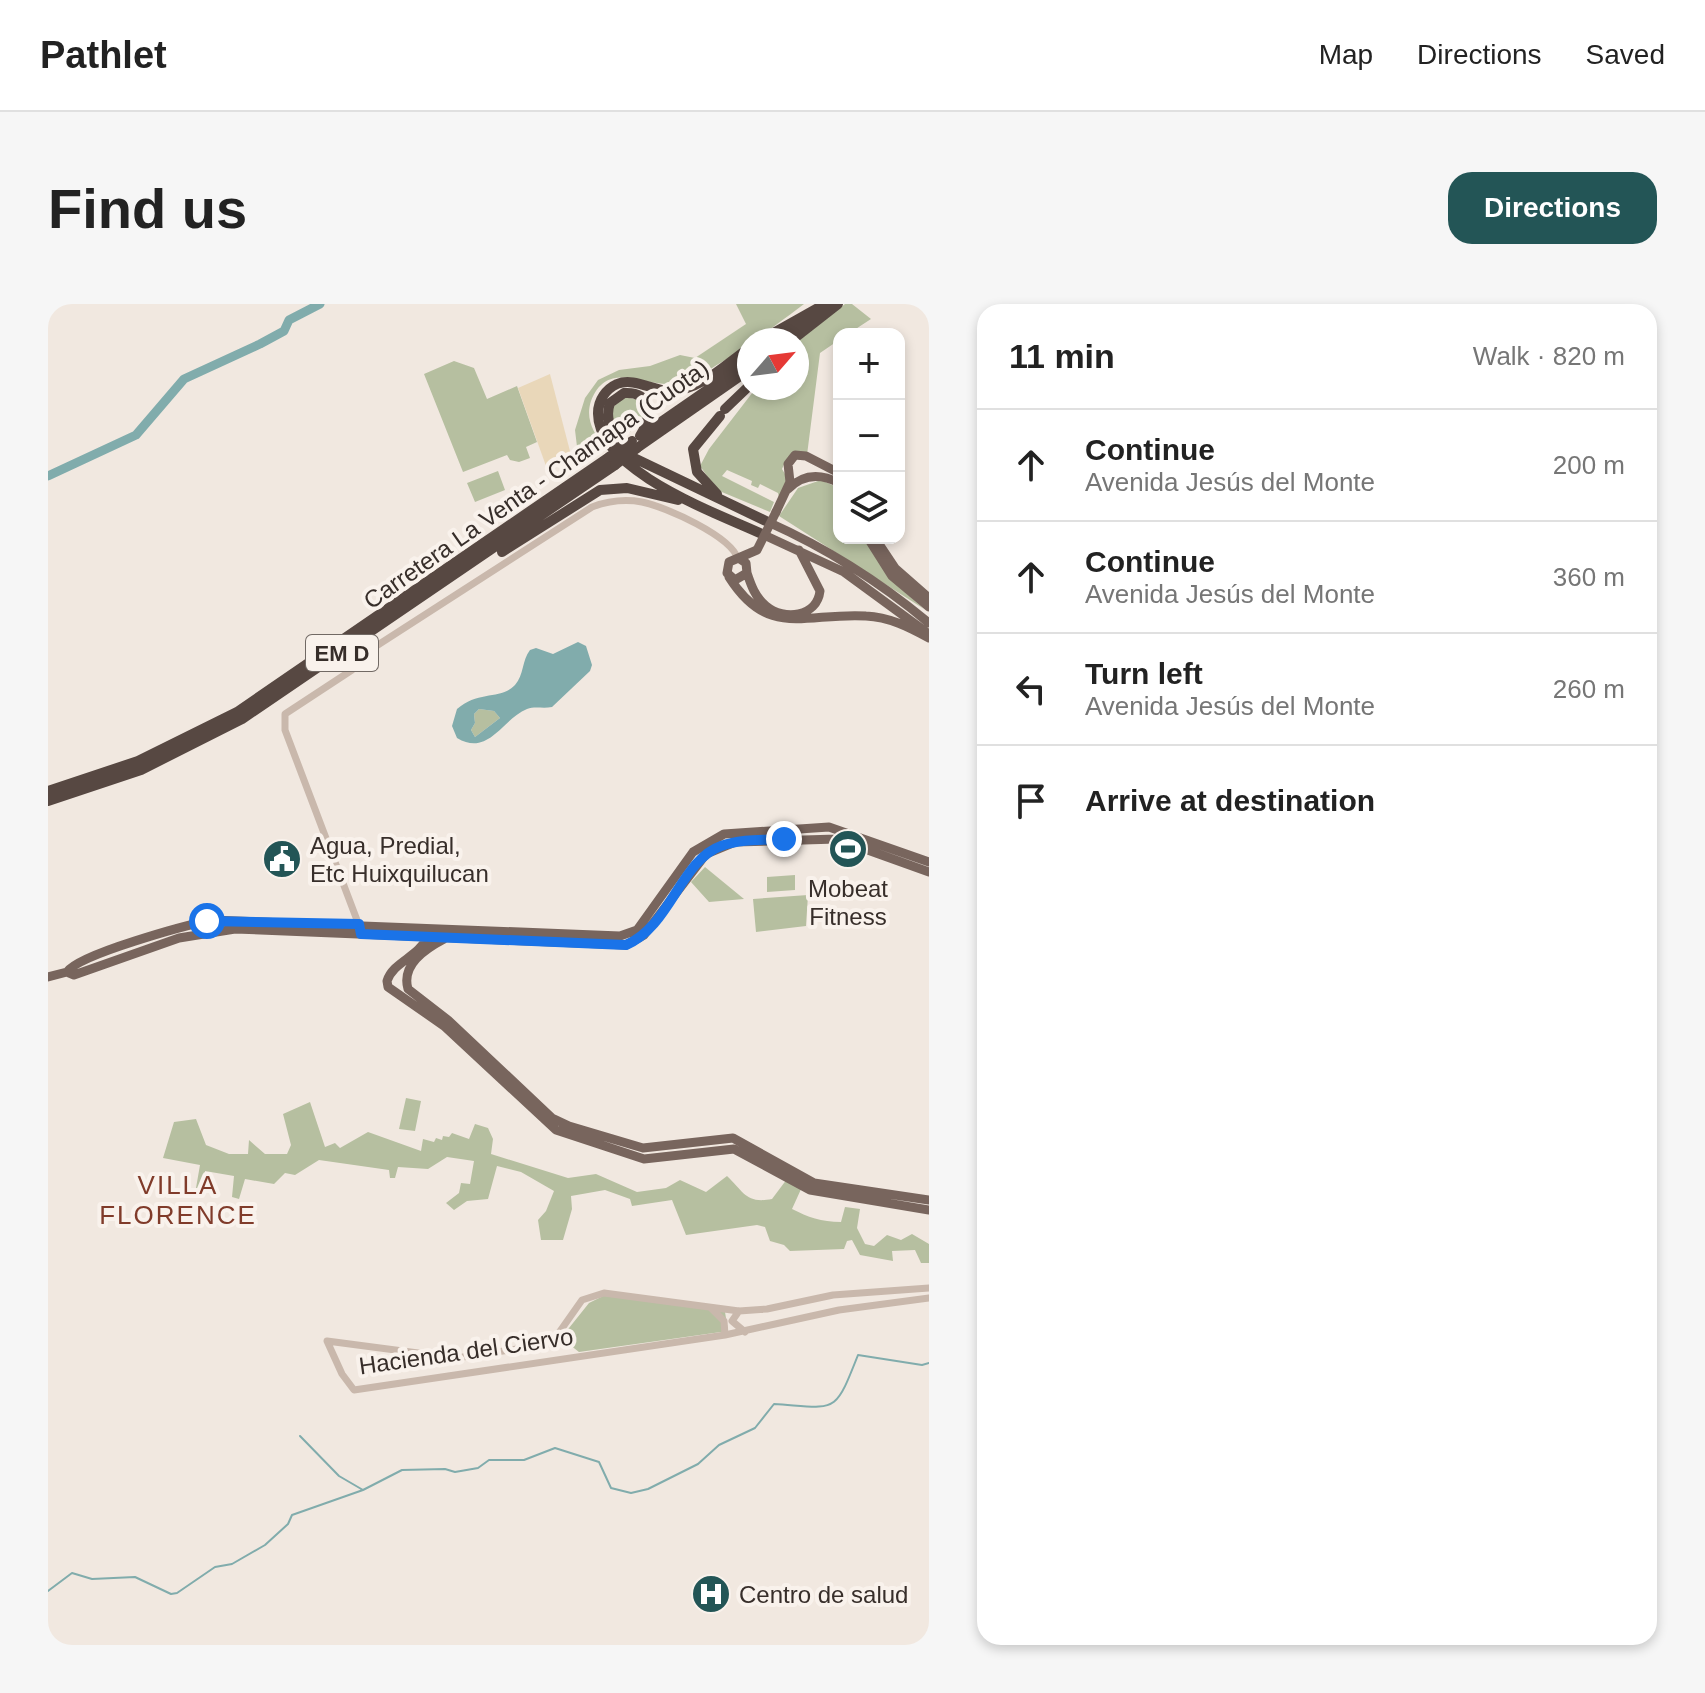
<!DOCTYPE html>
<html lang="en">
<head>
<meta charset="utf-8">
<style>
	:root { --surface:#fff; --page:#f6f6f6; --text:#222; --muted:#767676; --line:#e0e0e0; --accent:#235556 }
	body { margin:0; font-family:Arial,sans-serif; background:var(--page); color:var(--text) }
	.controls { position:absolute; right:24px; top:24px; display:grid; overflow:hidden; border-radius:16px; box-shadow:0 4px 12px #0003 }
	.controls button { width:72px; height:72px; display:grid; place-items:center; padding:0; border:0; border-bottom:2px solid var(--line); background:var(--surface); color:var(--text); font:40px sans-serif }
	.compass { position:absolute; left:689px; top:24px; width:72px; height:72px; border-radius:50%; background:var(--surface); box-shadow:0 4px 12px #0003; rotate:62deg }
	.stop { position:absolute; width:24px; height:24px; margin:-18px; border:6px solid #1a73e8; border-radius:50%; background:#fff }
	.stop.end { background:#1a73e8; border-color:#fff; box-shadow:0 2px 8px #0008 }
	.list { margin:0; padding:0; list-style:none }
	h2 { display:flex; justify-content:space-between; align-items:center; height:104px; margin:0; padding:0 32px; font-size:34px }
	h2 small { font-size:26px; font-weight:400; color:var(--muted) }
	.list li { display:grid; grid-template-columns:52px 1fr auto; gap:24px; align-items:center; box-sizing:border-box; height:112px; padding:0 32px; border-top:2px solid var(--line) }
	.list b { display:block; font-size:30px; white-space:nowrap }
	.list p { margin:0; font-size:26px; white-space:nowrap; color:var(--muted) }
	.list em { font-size:26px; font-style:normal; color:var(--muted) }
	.icon { flex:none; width:44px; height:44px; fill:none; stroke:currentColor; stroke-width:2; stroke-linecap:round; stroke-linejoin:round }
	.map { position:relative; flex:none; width:881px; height:1341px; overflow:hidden; border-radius:24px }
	header { display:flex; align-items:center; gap:48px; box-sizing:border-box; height:112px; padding:0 40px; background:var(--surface); border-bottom:2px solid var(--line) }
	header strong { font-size:38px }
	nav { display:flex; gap:44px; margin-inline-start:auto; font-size:28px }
	.intro { display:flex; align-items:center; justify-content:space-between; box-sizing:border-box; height:192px; padding:0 48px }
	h1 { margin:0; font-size:56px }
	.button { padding:20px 36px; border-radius:24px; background:var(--accent); color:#fff; font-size:28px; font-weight:700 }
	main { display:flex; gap:48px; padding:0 48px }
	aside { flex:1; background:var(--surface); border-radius:24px; box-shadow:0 4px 12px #0003 }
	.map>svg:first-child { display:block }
	.green { fill:#b6bfa0 }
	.sand { fill:#e9d7b9 }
	.water { fill:#81acac; fill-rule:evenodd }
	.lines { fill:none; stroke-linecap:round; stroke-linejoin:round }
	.stream { stroke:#81acac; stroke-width:2 }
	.river { stroke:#81acac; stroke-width:9 }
	.minor { stroke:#c9b8ac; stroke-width:7 }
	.major { stroke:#78655d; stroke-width:9 }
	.highway { stroke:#574842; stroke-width:10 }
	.major-bridge { stroke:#78655d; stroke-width:9 }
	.highway-bridge { stroke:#574842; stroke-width:10 }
	.route { stroke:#1a73e8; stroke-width:10 }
	.labels { text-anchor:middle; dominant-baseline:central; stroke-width:8; stroke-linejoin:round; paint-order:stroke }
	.shield { fill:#f9f2ec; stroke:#716964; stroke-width:2 }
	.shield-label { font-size:22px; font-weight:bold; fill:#372e2a }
	.street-label { font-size:24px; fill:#372e2a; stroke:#f9f2ec }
	.poi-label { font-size:24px; fill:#372e2a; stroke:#f9f2ec; text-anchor:start }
	.neighbourhood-label { font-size:26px; letter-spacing:2px; fill:#803b2a; stroke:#f9f2ec }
</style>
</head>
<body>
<header>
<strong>Pathlet</strong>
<nav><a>Map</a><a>Directions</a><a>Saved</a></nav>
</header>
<div class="intro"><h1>Find us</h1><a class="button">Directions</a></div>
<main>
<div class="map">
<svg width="881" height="1341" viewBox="0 0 881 1341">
	<rect width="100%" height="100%" fill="#f1e8e0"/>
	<path class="green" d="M688,0H756C727,22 669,65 637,78C605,90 561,50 543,97C537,115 546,129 556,143L531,162L527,157L530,151L527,126L537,94L550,76L571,66L602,62L632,51L647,54L698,20Z
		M797,0H804L823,15L800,30H791V36L772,49L759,151L737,158L734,165L740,175L731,194L730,189L712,180L710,184L703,181L704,177L679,166L674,172L726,198L722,208L669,186L652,162L661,145L708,84H749V38Z
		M406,57L426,64L439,95L469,82L489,138L478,143L482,154L471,158L462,156L459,151L415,168L376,70Z
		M577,93L591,96L596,102V116L575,134L565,118V103Z
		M450,167L457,186L427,198L419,179Z
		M773,176L791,184V234H816L841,274L876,305L731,212L750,184Z
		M431,405L446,407L452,414L427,433L423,426L427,419L426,410Z
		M657,563L696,595L661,598L643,578Z
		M747,571V586L719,588V573Z
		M760,591L758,622L708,628L705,595Z
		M358,794L373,797L367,827L351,825Z
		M262,798L277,843L287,839L292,844L320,828L373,847L375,835L386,838L388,834L394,836L395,832L401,833L404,829L421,835L427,820L440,824L445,835L443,850L520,874L548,870L589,888L618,884L632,876L658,888L679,872C696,888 698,900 724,895L739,875L754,883L744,905C760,913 773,918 793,918L797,903L812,905L809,924L817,940L826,942L839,931L853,936L864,930L881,940V959H873L867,946L844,947L845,957L812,951L804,936L799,937L796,945L742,947L736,941L722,937L717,923L709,921L638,931L624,896L584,902L582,895L557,886L523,892L524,905L515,936H493L490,916L498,907L506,887L473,868L449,862L440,895L419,897L406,906L398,899L411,889L413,879L422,880L426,857L399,853L380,865L350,863L347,874H342L341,866L271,856L247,871L237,869L226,880L197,875L191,895L184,893L186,872L157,867L156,889L148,884L152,861L115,854L126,818L148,815L158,841L181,850H200L201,836L217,850H239L243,841L235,810Z
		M559,990L677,1008L680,1027L531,1048L513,1034L541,999Z"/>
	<path class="sand" d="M502,70L523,151L498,162L470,84Z"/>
	<path class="water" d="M530,338L538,342L544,361L542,367L504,403C495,405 487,402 479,405C454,415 441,453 409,434L404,422L409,405C431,386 453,396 467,381C476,371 474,356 482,346L488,344L505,350ZM431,405L446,407L452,414L427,433L423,426L427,419L426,410Z"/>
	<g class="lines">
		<path class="stream" d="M252,1132L291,1172L315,1186L354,1166L397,1165L407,1168L430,1164L441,1156H476L507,1144L551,1158L563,1184L583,1189L600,1185L650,1160L671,1141L707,1124L726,1100C789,1104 786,1112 810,1051L874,1061L881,1059
			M0,1287L24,1269L44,1275L87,1273L123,1290L129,1289L167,1263L184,1260L217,1241L240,1220L244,1211L315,1186"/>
		<path class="river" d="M0,172L88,131L136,75L212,40L236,27L241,16L272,0"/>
		<path class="minor" d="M312,624L237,426V410L304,366L305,357L544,203C560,197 577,195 594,198C618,203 683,232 690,255
			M881,984L785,991L719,1005L691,1007L556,989L534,996L503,1040L408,1054L279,1037L294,1070L306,1086L677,1031L791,1006L881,994
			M663,1004L676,1017L677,1031
			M691,1007L684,1017L697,1028"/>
		<path class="major" d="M740,185C755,170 772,169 791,179
			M728,208L742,178L740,160L747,151L758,152L791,169
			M720,218C778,244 832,278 881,319
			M714,230L796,268L878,328
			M820,234L844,272L881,303
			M827,234L847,264L881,294
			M692,255L698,259L699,269L687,276L679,269L681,258L709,246
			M699,269C703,281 707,293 718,302C736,317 769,313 772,287L751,246
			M681,273C721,336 758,308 818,312C841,313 861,323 881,334
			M379,634C370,653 345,658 339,677L340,683L396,722L508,826L596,855L686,845L762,886L881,906
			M396,635C377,645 353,661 360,685L400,716L504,814L521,822L595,844L685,834L766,879L881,896
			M19,668C31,650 139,621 164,616L572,632L589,626L645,548L676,530L781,523L881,558
			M0,673L19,668L26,671L131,634L187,625L578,641L596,631L658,550L687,538L789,535L881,568"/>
		<path class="highway" d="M713,36L777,0
			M730,36L765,11
			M744,36L790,0
			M701,44C678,60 652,87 622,87C605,87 586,73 569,80C558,85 550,96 550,109C549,167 671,210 714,230
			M677,105L701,82
			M594,131L701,57
			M592,132C604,113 605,87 576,89L562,99C554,121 572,138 586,154L720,218
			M589,144L701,66
			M669,190L649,168L645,145L672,112
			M454,248L552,186L579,184L630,196
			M0,487L90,457L189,408L561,153
			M0,497L93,466L194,415L567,161"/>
		<path class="major-bridge" d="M710,244L728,208"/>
		<path class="highway-bridge" d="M561,153L584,137
			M567,161L589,144"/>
	</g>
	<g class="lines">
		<path class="route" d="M159,617L311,620L313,630L578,641C622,623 633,556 673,542C692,535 716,536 736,535"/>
	</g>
	<defs>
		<symbol id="stadium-disc" viewBox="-11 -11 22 22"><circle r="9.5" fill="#235556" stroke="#f9f2ec"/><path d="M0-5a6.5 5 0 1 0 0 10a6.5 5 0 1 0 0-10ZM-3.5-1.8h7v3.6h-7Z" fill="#fff"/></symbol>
		<symbol id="civic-disc" viewBox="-11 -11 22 22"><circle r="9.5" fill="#235556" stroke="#f9f2ec"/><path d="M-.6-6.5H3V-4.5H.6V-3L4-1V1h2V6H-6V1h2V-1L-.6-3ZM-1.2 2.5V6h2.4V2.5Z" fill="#fff"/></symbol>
		<symbol id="hospital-disc" viewBox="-11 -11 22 22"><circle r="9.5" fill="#235556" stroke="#f9f2ec"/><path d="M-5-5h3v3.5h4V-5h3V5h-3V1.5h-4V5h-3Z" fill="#fff"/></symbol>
	</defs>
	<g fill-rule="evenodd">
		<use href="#stadium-disc" x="778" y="523" width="44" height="44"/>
		<use href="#civic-disc" x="212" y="533" width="44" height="44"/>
		<use href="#hospital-disc" x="641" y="1268" width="44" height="44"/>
	</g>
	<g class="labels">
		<rect class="shield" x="258" y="331" width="72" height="36" rx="6"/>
		<g class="shield-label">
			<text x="294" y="349">EM D</text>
		</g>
		<g class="street-label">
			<text transform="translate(488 180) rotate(-35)">Carretera La Venta - Chamapa (Cuota)</text>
			<text transform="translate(418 1047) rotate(-8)">Hacienda del Ciervo</text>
		</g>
		<g class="poi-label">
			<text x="262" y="541">Agua, Predial,<tspan x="262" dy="28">Etc Huixquilucan</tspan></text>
			<text x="800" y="584" text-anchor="middle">Mobeat<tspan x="800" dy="28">Fitness</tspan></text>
			<text x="691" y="1290">Centro de salud</text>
		</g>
		<g class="neighbourhood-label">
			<text x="130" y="881">VILLA<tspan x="130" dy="30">FLORENCE</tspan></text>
		</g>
	</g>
</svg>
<div class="controls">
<button>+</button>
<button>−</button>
<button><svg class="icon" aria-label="layers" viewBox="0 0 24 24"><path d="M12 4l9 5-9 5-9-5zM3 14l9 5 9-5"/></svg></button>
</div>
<svg class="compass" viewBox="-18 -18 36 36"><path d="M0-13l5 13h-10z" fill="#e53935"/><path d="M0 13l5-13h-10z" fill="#767676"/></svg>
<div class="stop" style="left:159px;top:617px"></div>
<div class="stop end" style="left:736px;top:535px"></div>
</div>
<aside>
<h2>11 min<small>Walk · 820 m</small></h2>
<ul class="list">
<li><svg class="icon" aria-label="ahead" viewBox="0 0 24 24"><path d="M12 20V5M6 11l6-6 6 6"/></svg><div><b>Continue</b><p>Avenida Jesús del Monte</p></div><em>200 m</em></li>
<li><svg class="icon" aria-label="ahead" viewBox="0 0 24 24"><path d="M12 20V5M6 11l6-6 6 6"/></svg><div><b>Continue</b><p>Avenida Jesús del Monte</p></div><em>360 m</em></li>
<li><svg class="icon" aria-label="left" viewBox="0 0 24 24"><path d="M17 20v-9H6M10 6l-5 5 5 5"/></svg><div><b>Turn left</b><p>Avenida Jesús del Monte</p></div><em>260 m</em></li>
<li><svg class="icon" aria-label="arrive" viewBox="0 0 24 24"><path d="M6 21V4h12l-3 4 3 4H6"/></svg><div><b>Arrive at destination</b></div></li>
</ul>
</aside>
</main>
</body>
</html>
